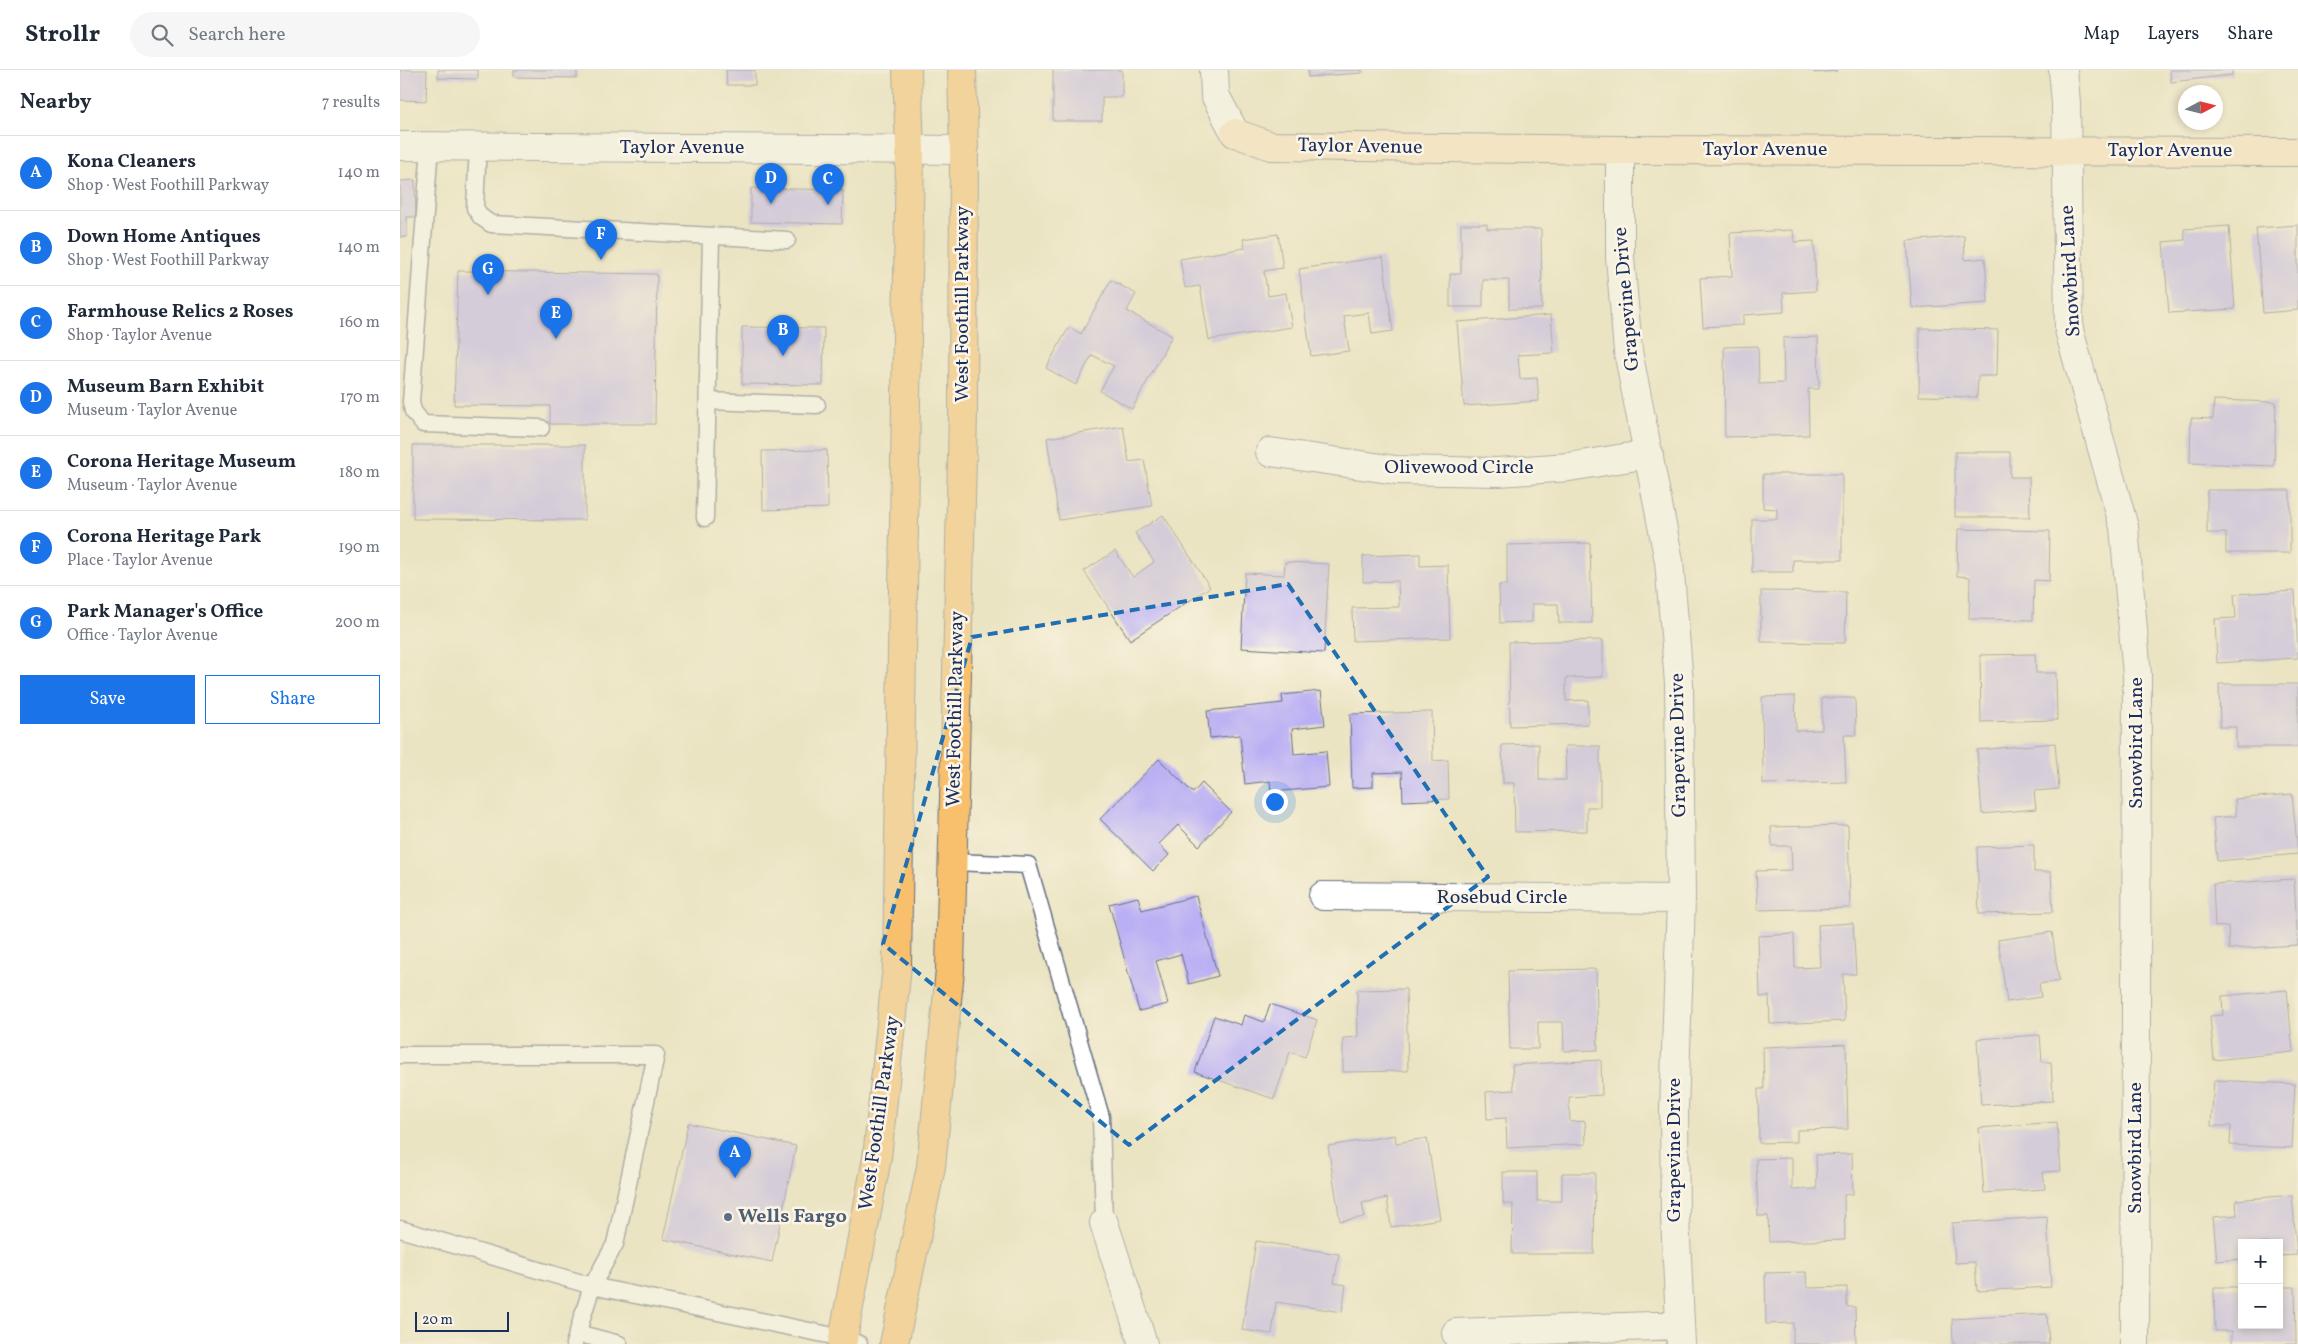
<!DOCTYPE html>
<html lang="en">
<head>
<meta charset="utf-8">
<style>
	:root { --surface:#fff; --page:#f6f6f7; --text:#1f2937; --muted:#747a83; --line:#e0e1e3; --accent:#1a73e8 }
	body { margin:0; font-family:Vollkorn,serif; background:var(--page); color:var(--text) }
	.controls { position:absolute; right:15px; bottom:15px; display:grid; overflow:hidden; border-radius:0px; box-shadow:0 2px 8px #0003 }
	.controls button { width:45px; height:45px; display:grid; place-items:center; padding:0; border:0; border-bottom:1px solid var(--line); background:var(--surface); color:var(--text); font:25px sans-serif }
	.compass { position:absolute; left:1778px; top:15px; width:45px; height:45px; border-radius:50%; background:var(--surface); box-shadow:0 2px 8px #0003; rotate:83deg }
	.scale { position:absolute; left:15px; bottom:12px; width:94px; box-sizing:border-box; padding-left:5px; border:2px solid #1b2f5e; border-top:0; font-size:14px; line-height:18px; white-space:nowrap; color:#1b2f5e; -webkit-text-stroke:4px #fcf5e5; paint-order:stroke }
	.you { position:absolute; left:874px; top:731px; width:18px; height:18px; margin:-12px; border:4px solid #fff; border-radius:50%; background:#1a73e8; box-shadow:0 0 0 8px #1a73e833 }
	.badge { display:grid; place-items:center; width:32px; height:32px; border-radius:50%; background:var(--accent); color:#fff; font-size:16px; font-weight:700 }
	.pin { position:absolute; translate:-50% -41px; filter:drop-shadow(0 1px 2px #0008) }
	.pin::after { content:''; position:absolute; top:26px; width:18px; height:15px; background:inherit; clip-path:polygon(0 0,100% 0,50% 100%) }
	.list { margin:0; padding:0; list-style:none }
	h2 { display:flex; justify-content:space-between; align-items:center; height:65px; margin:0; padding:0 20px; font-size:21px }
	h2 small { font-size:16px; font-weight:400; color:var(--muted) }
	.list li { display:grid; grid-template-columns:32px 1fr auto; gap:15px; align-items:center; box-sizing:border-box; height:75px; padding:0 20px; border-top:1px solid var(--line) }
	.list b { display:block; font-size:19px; white-space:nowrap }
	.list p { margin:0; font-size:16px; white-space:nowrap; color:var(--muted) }
	.list em { font-size:16px; font-style:normal; color:var(--muted) }
	.actions { display:flex; gap:10px; padding:15px 20px }
	.actions a { flex:1; padding:11px 0; border:1px solid var(--accent); border-radius:0px; text-align:center; font-size:18px; color:var(--accent) }
	.actions .main { background:var(--accent); color:#fff }
	.icon { flex:none; width:28px; height:28px; fill:none; stroke:currentColor; stroke-width:2; stroke-linecap:round; stroke-linejoin:round }
	.map { position:relative; flex:none; width:1898px; height:1274px; overflow:hidden }
	header { display:flex; align-items:center; gap:30px; box-sizing:border-box; height:70px; padding:0 25px; background:var(--surface); border-bottom:1px solid var(--line) }
	header strong { font-size:24px }
	nav { display:flex; gap:28px; margin-inline-start:auto; font-size:18px }
	.search { width:350px; height:45px; background:var(--page); display:flex; align-items:center; gap:12px; box-sizing:border-box; padding:0 18px; border-radius:28px; color:var(--muted); font-size:19px }
	main { display:flex }
	aside { flex:1; background:var(--surface) }
	.map>svg:first-child { display:block }
	.building { fill:#b9aff4 }
	.lines { fill:none; stroke-linecap:round; stroke-linejoin:round }
	.lane-casing { stroke:#646e81; stroke-width:19 }
	.street-casing { stroke:#646e81; stroke-width:30 }
	.secondary-casing { stroke:#646e81; stroke-width:30 }
	.primary-casing { stroke:#646e81; stroke-width:30 }
	.lane { stroke:#fff; stroke-width:16 }
	.street { stroke:#fff; stroke-width:28 }
	.secondary { stroke:#fce5c4; stroke-width:28 }
	.primary { stroke:#f8bf6c; stroke-width:28 }
	.marked { fill:none; stroke:#1f6fb2; stroke-width:4; stroke-dasharray:10 6; stroke-linejoin:round }
	.service-dot { fill:#5c6f8a; stroke:#fcf5e5; stroke-width:2 }
	.labels { text-anchor:middle; dominant-baseline:central; stroke-width:5; stroke-linejoin:round; paint-order:stroke }
	.street-label { font-size:20px; fill:#1b2f5e; stroke:#fcf5e5 }
	.service-label { font-size:20px; font-weight:bold; fill:#4e5e75; stroke:#fcf5e5; text-anchor:start }
</style>
</head>
<body>
<header>
<strong>Strollr</strong>
<div class="search"><svg class="icon" aria-label="search" viewBox="0 0 24 24"><circle cx="10" cy="10" r="6"/><path d="M15 15l6 6"/></svg>Search here</div>
<nav><a>Map</a><a>Layers</a><a>Share</a></nav>
</header>
<main>
<aside>
<h2>Nearby<small>7 results</small></h2>
<ul class="list">
<li><span class="badge">A</span><div><b>Kona Cleaners</b><p>Shop · West Foothill Parkway</p></div><em>140 m</em></li>
<li><span class="badge">B</span><div><b>Down Home Antiques</b><p>Shop · West Foothill Parkway</p></div><em>140 m</em></li>
<li><span class="badge">C</span><div><b>Farmhouse Relics 2 Roses</b><p>Shop · Taylor Avenue</p></div><em>160 m</em></li>
<li><span class="badge">D</span><div><b>Museum Barn Exhibit</b><p>Museum · Taylor Avenue</p></div><em>170 m</em></li>
<li><span class="badge">E</span><div><b>Corona Heritage Museum</b><p>Museum · Taylor Avenue</p></div><em>180 m</em></li>
<li><span class="badge">F</span><div><b>Corona Heritage Park</b><p>Place · Taylor Avenue</p></div><em>190 m</em></li>
<li><span class="badge">G</span><div><b>Park Manager's Office</b><p>Office · Taylor Avenue</p></div><em>200 m</em></li>
</ul>
<div class="actions"><a class="main">Save</a><a>Share</a></div>
</aside>
<div class="map">
<svg width="1898" height="1274" viewBox="0 0 1898 1274">
	<rect width="100%" height="100%" fill="#fcf5e5"/>
	<filter id="ink" filterUnits="userSpaceOnUse"><feTurbulence type="fractalNoise" baseFrequency=".02" numOctaves="2"/><feDisplacementMap in="SourceGraphic" scale="10" xChannelSelector="R" yChannelSelector="G"/><feConvolveMatrix kernelMatrix="1 2 1 2 8 2 1 2 1" color-interpolation-filters="sRGB"/></filter>
	<filter id="wash" filterUnits="userSpaceOnUse"><feTurbulence type="fractalNoise" baseFrequency=".0096" numOctaves="4" result="noise"/><feDisplacementMap in="SourceGraphic" scale="20" xChannelSelector="R" yChannelSelector="G"/><feGaussianBlur stdDeviation="1.12" result="paint"/><feColorMatrix in="noise" values="0 0 0 0 0 0 0 0 0 0 0 0 0 0 0 0 0 1.4 0 .05"/><feComposite in="paint" operator="in"/></filter>
	<g filter="url(#wash)">
		<rect width="100%" height="100%" fill="#ebe4c3"/>
		<g id="blocks">
			<path class="building" d="M0,0H27L26,31L0,30Z
				M38,0H78V9L38,8Z
				M114,0H177V8L114,7Z
				M326,0H355V15H327Z
				M653,0H722V27H702V51H653Z
				M908,0H962V3L908,7Z
				M1414,0H1437V1L1414,3Z
				M1770,0H1832V5L1771,12Z
				M15,110L16,147H7V167H0V111Z
				M351,118L443,120L442,154L351,152Z
				M1061,154H1087V159H1141L1142,239H1109V210H1083V237H1050V204H1061Z
				M1898,155V240L1863,243L1856,158Z
				M1829,156L1835,239L1769,243L1763,172L1785,170L1784,159Z
				M1393,160L1394,172L1414,171L1416,221L1383,223L1384,242L1343,245V255L1303,257L1300,208L1332,206L1330,163Z
				M878,164L883,198L864,201L868,226L886,223L892,257L809,270L800,216L785,218L780,189L845,178L843,169Z
				M1564,166L1565,190L1585,188L1588,233L1512,238L1507,171Z
				M983,187L993,261L972,264L969,243L944,246L949,281L911,286L899,199Z
				M58,201L257,204L255,354H150V336L54,335Z
				M711,210L736,224L727,241L772,266L732,339L700,321L714,296L692,285L676,315L646,298L669,257L681,264Z
				M1151,245L1154,283L1118,285L1120,309L1137,308L1139,331L1064,336L1057,252Z
				M342,257L424,258L423,315L342,314Z
				M1520,258L1598,260L1597,306H1578L1577,327L1519,326Z
				M1418,267L1419,319H1408L1409,365L1325,367L1324,277L1358,276L1359,314L1384,313L1383,268Z
				M1814,330L1876,332L1874,396L1790,393L1791,348L1813,349Z
				M723,356L729,392L744,390L752,436L659,450L647,368Z
				M13,375H185V450L13,449Z
				M427,380L428,438L363,440L362,381Z
				M1555,382H1610V407H1629L1630,447H1555Z
				M1363,404H1442V490H1393V502H1352V449H1377V439L1363,438Z
				M1807,420H1890V483H1826V463H1807Z
				M763,445L810,517L730,570L684,501L715,481L733,507L754,492L735,463Z
				M1558,459L1650,461L1649,511L1634,510L1633,550L1569,549L1570,507L1557,506Z
				M1190,473L1192,553H1159L1158,534H1132V552L1100,553L1099,515H1107V475Z
				M1020,484V496L1048,495L1050,568L953,571L952,538L999,537L998,511L963,512V486Z
				M885,492L929,494L924,583L841,578L845,503L884,505Z
				M1361,521L1446,522L1445,573L1361,572Z
				M1895,521L1898,588L1817,593L1815,549L1836,548L1834,524Z
				M1203,570V607L1166,608V631L1188,630V654L1110,656L1109,572Z
				M1635,584L1636,603H1656L1657,650L1581,652L1580,585Z
				M1819,614H1898V677H1836V657H1820Z
				M921,621L925,655L892,659L894,684L926,681L929,717L871,722L870,711L845,714L840,665L810,668L807,641L883,633L882,625Z
				M1395,626L1396,661L1422,660V628H1455L1456,665H1444L1446,712L1363,714L1362,627Z
				M1032,642L1033,691L1048,690L1049,729L1003,731L1002,702L973,703V717L952,718L950,644Z
				M1655,673L1659,719L1634,721L1636,739L1582,744L1577,680Z
				M1139,674V710H1166L1165,676H1200V737H1187V761L1115,762L1114,713H1103L1102,675Z
				M759,689L793,723L802,713L831,742L799,776L778,755L759,774L769,785L753,801L700,749Z
				M1892,724L1898,784L1817,791L1813,748L1836,746L1835,729Z
				M1448,755L1450,838L1358,840L1356,801L1392,800L1391,776H1372L1371,757Z
				M1634,775V802H1651L1653,842L1579,844L1577,777Z
				M1894,809L1898,875L1829,879L1828,856L1815,857L1813,814Z
				M796,826L818,906L789,914L781,884L756,891L768,934L739,941L709,834L738,827L742,840Z
				M1453,853L1456,904H1443L1445,951L1370,954L1369,926L1360,927L1358,866L1394,864L1395,898L1420,897L1418,855Z
				M1652,862L1659,911L1639,914L1641,927L1607,932L1598,870Z
				M1196,899L1198,980L1164,981L1163,952H1138V979H1110L1108,901Z
				M1006,919L1008,1001L943,1002V968L958,967L957,920Z
				M1887,920L1893,982L1814,990L1810,946L1823,945L1822,926Z
				M870,934L917,950L905,987L890,982L874,1029L795,1002L814,946L841,955L844,945L864,952Z
				M1640,965L1642,992H1651L1653,1031L1581,1035L1577,969Z
				M1446,974L1448,1059L1397,1060V1072L1359,1073L1358,1019H1364L1363,977Z
				M1201,990L1202,1025L1169,1027L1170,1052L1185,1051L1186,1074L1107,1078L1106,1048L1087,1049L1086,1022L1114,1020L1112,995Z
				M1814,1010L1895,1014L1892,1078L1830,1075L1831,1056H1811Z
				M1657,1052L1661,1101L1643,1102L1645,1119L1584,1123L1579,1058Z
				M288,1053L396,1076L372,1192L263,1169Z
				M995,1065L996,1073L1027,1068L1040,1149L991,1157L987,1128L962,1133L965,1147L940,1151L928,1076Z
				M1452,1084L1453,1124L1444,1125L1445,1170L1369,1172L1368,1146H1358L1356,1089L1392,1088V1120L1417,1119L1416,1085Z
				M1103,1102H1137V1131H1162V1103H1195L1194,1184H1112L1113,1134H1103Z
				M1892,1125L1897,1185L1879,1186V1173H1842V1189L1817,1191L1813,1147L1837,1145L1836,1130Z
				M1647,1147L1651,1217L1577,1221L1575,1192L1555,1193L1552,1153Z
				M856,1171L939,1184L934,1213L946,1215L942,1242L876,1232L872,1264L842,1260Z
				M1406,1202L1407,1218L1447,1217V1237H1455L1456,1274H1393V1253L1366,1254L1365,1203Z
				M1814,1217H1842V1255H1879V1217H1895L1896,1274H1832V1261H1815Z
				M1647,1244L1649,1274H1553L1552,1249Z"/>
		</g>
	</g>
	<g filter="url(#ink)">
		<use href="#blocks" fill-opacity="0" stroke="#646e81" stroke-width="1"/>
		<g class="lines">
			<defs>
				<path id="lane" d="M30,76L11,332L13,341L23,354L141,358
					M78,76L75,138L81,147L91,154L387,170
					M308,331L417,335
					M305,448L311,167
					M552,792L628,795L701,1047L704,1153
					M0,985H256L215,1174L192,1216L174,1274
					M0,1159L192,1216L443,1268L459,1274
					M177,1263L219,1274"/>
				<path id="street" d="M814,0L815,25L835,63
					M1663,0L1666,33L1669,260L1724,457L1737,605L1735,1274
					M0,76L564,80
					M1220,80V187L1228,281L1269,491L1279,613L1281,829L1274,1041L1275,1147L1281,1274
					M870,382L996,400L1098,402L1169,397L1249,384
					M923,826L1281,829
					M704,1153L743,1274
					M1056,1263L1280,1255"/>
				<path id="secondary" d="M835,63L871,76L1220,80L1898,82"/>
				<path id="primary" d="M442,1274L477,1088L497,896L510,80L507,0
					M494,1274L531,1097L550,900L563,344L564,80L562,0"/>
			</defs>
			<use href="#lane" class="lane-casing"/>
			<use href="#street" class="street-casing"/>
			<use href="#secondary" class="secondary-casing"/>
			<use href="#primary" class="primary-casing"/>
			<use href="#lane" class="lane"/>
			<use href="#street" class="street"/>
			<use href="#secondary" class="secondary"/>
			<use href="#primary" class="primary"/>
		</g>
	</g>
	<path d="M0 0H1898V1274H0ZM888,514L1088,807L729,1075L483,874L572,567Z" fill="#ebe4c3" fill-opacity=".55" fill-rule="evenodd"/>
	<path class="marked" d="M888,514L1088,807L729,1075L483,874L572,567Z"/>
	<circle class="service-dot" cx="328" cy="1147" r="5"/>
	<g class="labels">
		<g class="street-label">
			<text transform="translate(960 77) rotate(1)">Taylor Avenue</text>
			<text x="282" y="78">Taylor Avenue</text>
			<text x="1365" y="80">Taylor Avenue</text>
			<text x="1770" y="81">Taylor Avenue</text>
			<text transform="translate(1671 201) rotate(-93)">Snowbird Lane</text>
			<text transform="translate(1227 229) rotate(-95)">Grapevine Drive</text>
			<text transform="translate(563 234) rotate(-90)">West Foothill Parkway</text>
			<text x="1059" y="398">Olivewood Circle</text>
			<text transform="translate(556 639) rotate(-89)">West Foothill Parkway</text>
			<text transform="translate(1737 673) rotate(-90)">Snowbird Lane</text>
			<text transform="translate(1279 675) rotate(-91)">Grapevine Drive</text>
			<text x="1102" y="828">Rosebud Circle</text>
			<text transform="translate(480 1043) rotate(-82)">West Foothill Parkway</text>
			<text transform="translate(1736 1078) rotate(-90)">Snowbird Lane</text>
			<text transform="translate(1275 1080) rotate(-90)">Grapevine Drive</text>
		</g>
		<g class="service-label">
			<text x="338" y="1147">Wells Fargo</text>
		</g>
	</g>
</svg>
<div class="controls">
<button>+</button>
<button>−</button>
</div>
<svg class="compass" viewBox="-18 -18 36 36"><path d="M0-13l5 13h-10z" fill="#e53935"/><path d="M0 13l5-13h-10z" fill="#747a83"/></svg>
<div class="scale">20 m</div>
<div class="you"></div>
<div class="pin badge" style="left:335px;top:1108px">A</div>
<div class="pin badge" style="left:383px;top:286px">B</div>
<div class="pin badge" style="left:428px;top:135px">C</div>
<div class="pin badge" style="left:371px;top:134px">D</div>
<div class="pin badge" style="left:156px;top:269px">E</div>
<div class="pin badge" style="left:201px;top:190px">F</div>
<div class="pin badge" style="left:88px;top:225px">G</div>
</div>
</main>
</body>
</html>
